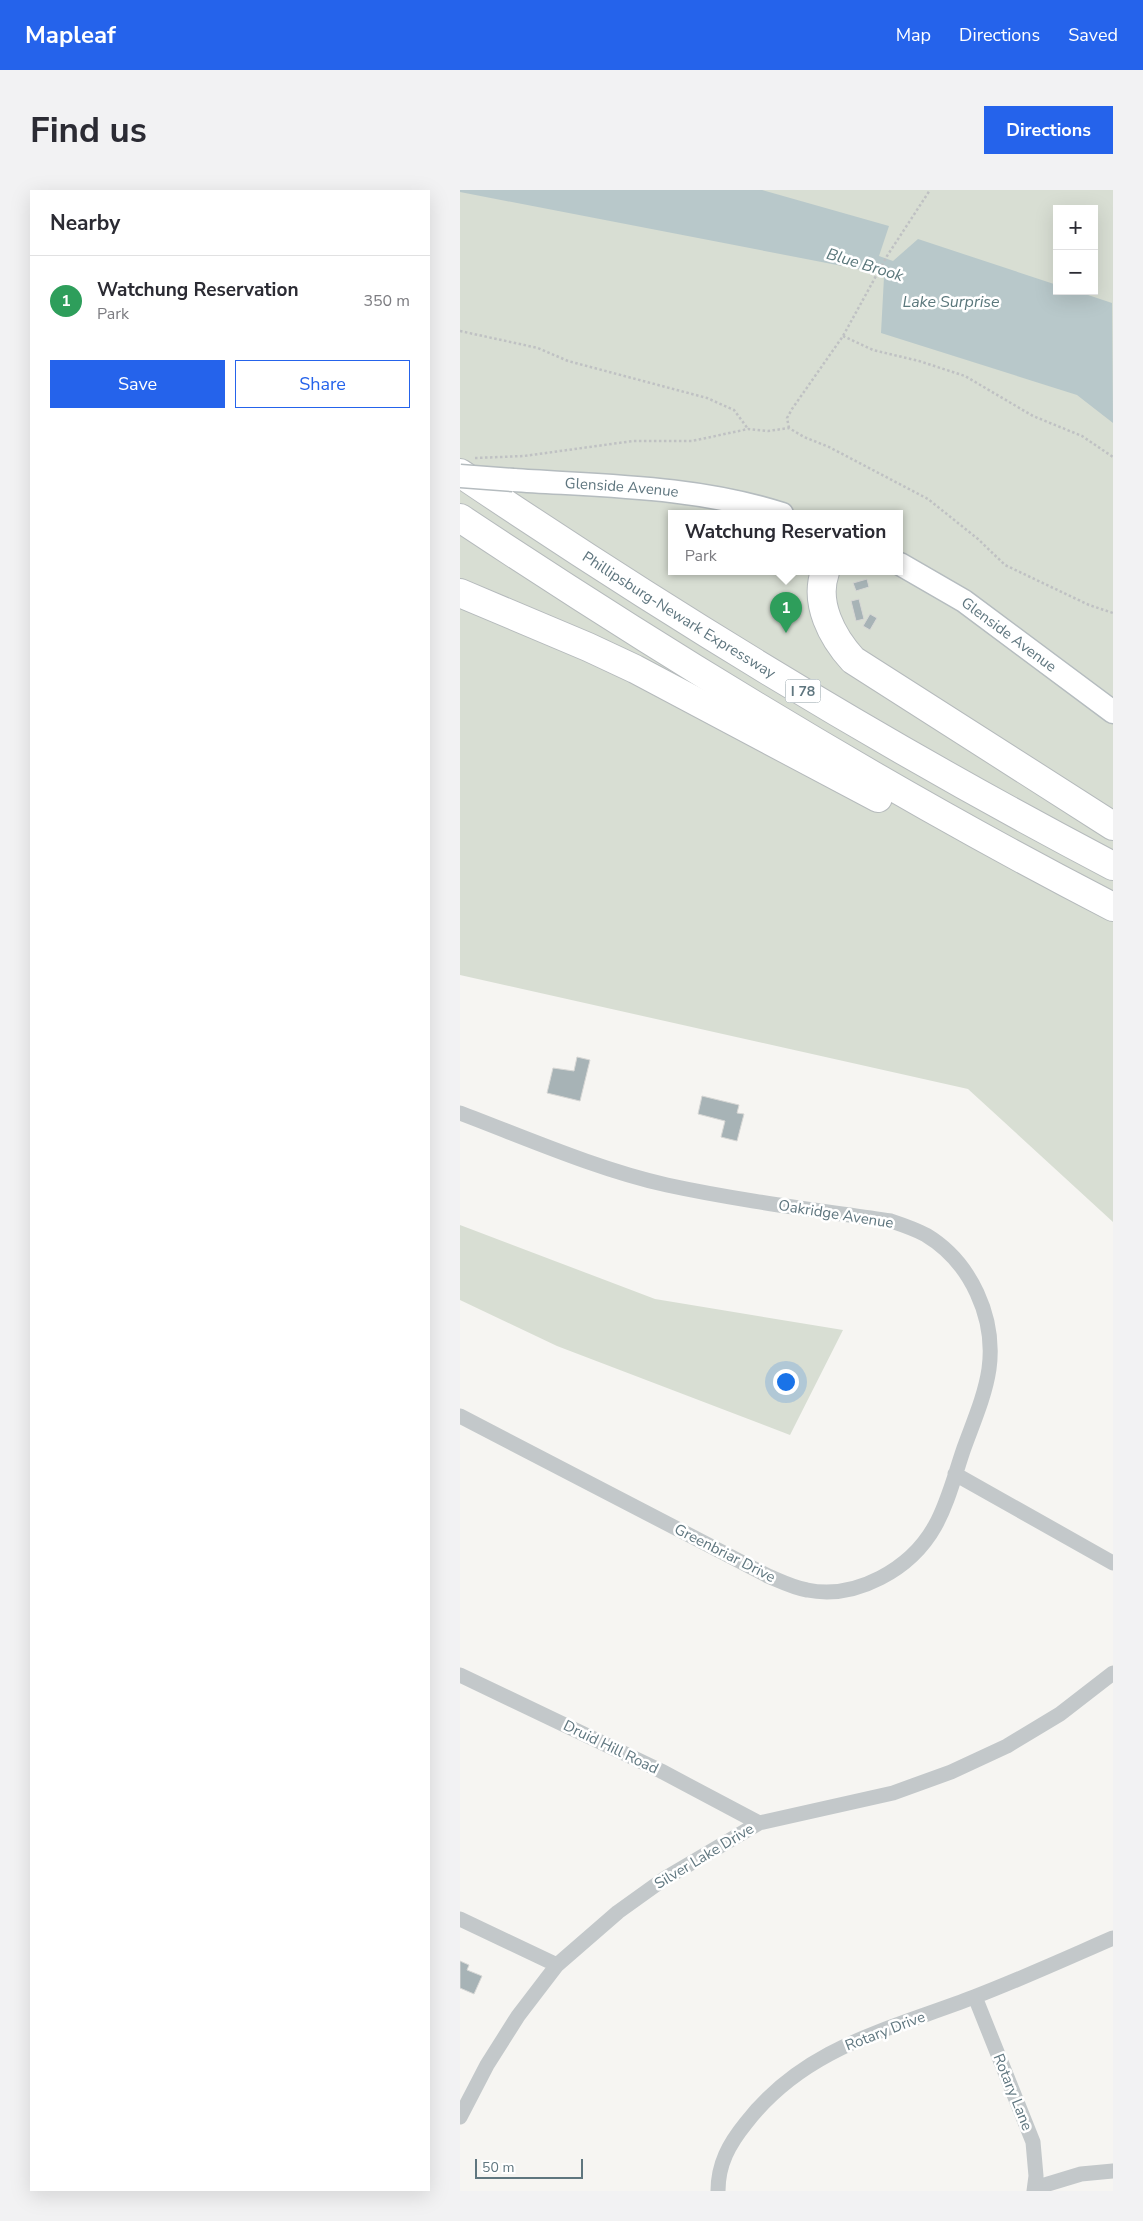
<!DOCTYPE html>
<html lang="en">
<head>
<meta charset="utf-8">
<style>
	:root { --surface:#fff; --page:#f2f2f3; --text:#2b2b33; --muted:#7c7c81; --line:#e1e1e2; --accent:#2563eb }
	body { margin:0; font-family:"Nunito Sans",sans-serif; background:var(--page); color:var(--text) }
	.controls { position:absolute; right:15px; top:15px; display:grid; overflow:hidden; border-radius:0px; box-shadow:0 5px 20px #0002 }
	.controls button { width:45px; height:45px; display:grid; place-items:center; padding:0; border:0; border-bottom:1px solid var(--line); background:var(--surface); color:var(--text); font:25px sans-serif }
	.scale { position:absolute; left:15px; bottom:12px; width:108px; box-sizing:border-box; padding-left:5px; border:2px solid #5f767f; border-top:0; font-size:14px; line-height:18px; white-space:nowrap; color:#5f767f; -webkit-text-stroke:4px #fff; paint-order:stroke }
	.you { position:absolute; left:325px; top:1191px; width:18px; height:18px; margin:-12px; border:4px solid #fff; border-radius:50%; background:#1a73e8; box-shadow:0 0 0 8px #1a73e833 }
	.badge { display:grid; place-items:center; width:32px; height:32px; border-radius:50%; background:var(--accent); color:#fff; font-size:16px; font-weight:700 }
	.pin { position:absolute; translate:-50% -41px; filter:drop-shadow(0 1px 2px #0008) }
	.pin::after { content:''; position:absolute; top:26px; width:18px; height:15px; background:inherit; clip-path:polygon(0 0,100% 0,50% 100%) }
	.popup { position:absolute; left:208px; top:320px; width:235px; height:65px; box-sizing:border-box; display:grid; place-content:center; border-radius:0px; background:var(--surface); filter:drop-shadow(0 1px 4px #0005); font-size:16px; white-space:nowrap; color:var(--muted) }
	.popup b { font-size:19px; color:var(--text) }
	.popup::after { content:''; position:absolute; left:50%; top:100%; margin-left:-10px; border:10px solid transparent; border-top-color:var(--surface) }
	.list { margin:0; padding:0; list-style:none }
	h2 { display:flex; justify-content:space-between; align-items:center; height:65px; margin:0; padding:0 20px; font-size:21px }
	h2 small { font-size:16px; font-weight:400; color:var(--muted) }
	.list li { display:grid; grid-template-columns:32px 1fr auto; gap:15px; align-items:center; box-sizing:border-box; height:90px; padding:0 20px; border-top:1px solid var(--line) }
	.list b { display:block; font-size:19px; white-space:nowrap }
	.list p { margin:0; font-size:16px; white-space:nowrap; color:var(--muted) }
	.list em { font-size:16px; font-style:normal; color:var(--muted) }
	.actions { display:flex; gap:10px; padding:15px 20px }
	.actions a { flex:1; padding:11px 0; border:1px solid var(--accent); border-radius:0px; text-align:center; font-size:18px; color:var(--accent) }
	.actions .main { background:var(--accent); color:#fff }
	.map { position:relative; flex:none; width:653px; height:2001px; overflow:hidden; border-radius:0px }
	header { display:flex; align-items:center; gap:30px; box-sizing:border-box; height:70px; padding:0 25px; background:var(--accent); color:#fff }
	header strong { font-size:24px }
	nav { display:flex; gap:28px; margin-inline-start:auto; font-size:18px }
	.intro { display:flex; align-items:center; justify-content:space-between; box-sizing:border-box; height:120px; padding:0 30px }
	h1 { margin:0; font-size:35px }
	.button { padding:12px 22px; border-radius:0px; background:var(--accent); color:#fff; font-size:18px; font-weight:700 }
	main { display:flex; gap:30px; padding:0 30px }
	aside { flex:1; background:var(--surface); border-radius:0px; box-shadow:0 5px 20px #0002 }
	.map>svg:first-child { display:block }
	.green { fill:#d8ded3; fill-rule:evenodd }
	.water { fill:#b8c8ca }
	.building { fill:#a7b3b6; stroke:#d7d7d5 }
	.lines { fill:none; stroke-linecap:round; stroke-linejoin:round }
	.secondary-casing { stroke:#b5bcbf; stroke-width:25 }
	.motorway-casing { stroke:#b5babc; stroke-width:30 }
	.path { stroke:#bfc1c3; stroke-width:2.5; stroke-dasharray:2.5 2.5; stroke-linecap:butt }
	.minor { stroke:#c3c8ca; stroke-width:15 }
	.secondary { stroke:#fff; stroke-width:22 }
	.motorway { stroke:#fff; stroke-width:28 }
	.secondary-bridge-casing { stroke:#b5bcbf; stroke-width:25; stroke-linecap:butt }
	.secondary-bridge { stroke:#fff; stroke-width:22 }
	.labels { text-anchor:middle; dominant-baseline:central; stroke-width:5; stroke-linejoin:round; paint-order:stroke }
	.shield { fill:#fff; stroke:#8f9fa5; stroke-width:1 }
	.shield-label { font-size:14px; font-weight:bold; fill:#5f767f }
	.street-label { font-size:15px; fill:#5f767f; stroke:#fff }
	.water-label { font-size:16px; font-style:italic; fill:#5a777b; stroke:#fff }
</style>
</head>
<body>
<header>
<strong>Mapleaf</strong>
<nav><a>Map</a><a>Directions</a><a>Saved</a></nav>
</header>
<div class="intro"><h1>Find us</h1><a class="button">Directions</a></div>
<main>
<aside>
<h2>Nearby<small></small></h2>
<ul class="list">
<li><span class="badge" style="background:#2e9e5b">1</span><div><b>Watchung Reservation</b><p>Park</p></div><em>350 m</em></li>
</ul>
<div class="actions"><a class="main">Save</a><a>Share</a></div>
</aside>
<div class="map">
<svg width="653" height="2001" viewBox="0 0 653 2001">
	<rect width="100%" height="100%" fill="#f6f5f2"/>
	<path class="green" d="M0,0H653V1032L508,899L0,785ZM597,19H634V101H597ZM212,324H440V382H212Z
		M0,1035L195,1109L383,1140L330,1245L97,1156L0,1110Z"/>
	<path class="water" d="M0,0H302L429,36L419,66L433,71L458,49L597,95V101H616L652,113L653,233L617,205L421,143L424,87L408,81L0,2Z"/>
	<path class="building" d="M407,389L409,397L396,401L393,393Z
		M399,409L404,429L396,431L391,411Z
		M410,424L417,428L410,440L403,436Z
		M117,867L130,870L120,911L87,903L93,878L114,881Z
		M242,906L279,915L277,923L284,924L277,951L261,947L265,931L238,924Z
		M0,1771L9,1775L7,1780L22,1786L14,1804L0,1798Z"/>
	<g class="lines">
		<defs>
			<g id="secondary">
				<path id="s1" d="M53,290C142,296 236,296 322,324"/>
				<path id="s2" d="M440,374L504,411L653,522"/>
			</g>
			<g id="motorway">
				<path id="s3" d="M0,283C210,425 428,558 653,676"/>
				<path d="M0,328C211,468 428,601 653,717"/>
				<path d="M365,382C354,413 372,447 393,470L653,636"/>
				<path d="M0,403L128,457L175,479L418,608"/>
			</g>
		</defs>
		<use href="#secondary" class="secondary-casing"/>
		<use href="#motorway" class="motorway-casing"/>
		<path class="path" d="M0,141L78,158L108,171L247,208L274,220L288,239
			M383,146L413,160L459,171L505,186L573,226L622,246L653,267
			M329,238L327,228L332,219L383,146L427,66L470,0
			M15,268L64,266L173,251H232L288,239L308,241L329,238L344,247L369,257L468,309L518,349L545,375L629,415L653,423"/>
		<path class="minor" d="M0,923C66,948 139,980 207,995C281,1011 356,1020 431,1031C443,1035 455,1039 466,1045C511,1072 536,1128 529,1179C525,1206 513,1233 504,1258C495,1284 488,1313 475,1336C451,1379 396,1410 347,1400C334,1398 320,1391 308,1386L0,1226
			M495,1284L653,1373
			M0,1485L201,1581L299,1633
			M0,1729L97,1775
			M515,1807L573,1952L576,1986L574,2001
			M0,1927L27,1875L58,1826L97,1775L158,1722L204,1689L299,1633L433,1603L491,1582L547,1556L600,1524L653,1483
			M575,1998L621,1984L653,1981
			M258,2001C258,1974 269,1954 286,1933C345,1857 428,1840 514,1807C561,1789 607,1768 653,1748"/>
		<use href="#secondary" class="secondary"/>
		<use href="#motorway" class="motorway"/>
		<defs>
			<path id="secondary-bridge" d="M0,286L53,290"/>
		</defs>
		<use href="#secondary-bridge" class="secondary-bridge-casing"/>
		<use href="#secondary-bridge" class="secondary-bridge"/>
	</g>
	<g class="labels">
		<rect class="shield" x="325.5" y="489.5" width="35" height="23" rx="4"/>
		<g class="shield-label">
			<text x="343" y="501">I 78</text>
		</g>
		<g class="street-label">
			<text stroke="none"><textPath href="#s1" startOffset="109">Glenside Avenue</textPath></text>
			<text stroke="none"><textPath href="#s3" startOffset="261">Phillipsburg-Newark Expressway</textPath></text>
			<text stroke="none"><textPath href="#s2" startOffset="130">Glenside Avenue</textPath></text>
			<text transform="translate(376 1024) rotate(9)">Oakridge Avenue</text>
			<text transform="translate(265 1363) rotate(27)">Greenbriar Drive</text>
			<text transform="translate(151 1557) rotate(26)">Druid Hill Road</text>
			<text transform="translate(244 1666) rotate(-31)">Silver Lake Drive</text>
			<text transform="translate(425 1841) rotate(-21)">Rotary Drive</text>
			<text transform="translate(553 1902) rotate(68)">Rotary Lane</text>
		</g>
		<g class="water-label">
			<text transform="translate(405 75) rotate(17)">Blue Brook</text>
			<text x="491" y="112">Lake Surprise</text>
		</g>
	</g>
</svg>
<div class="controls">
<button>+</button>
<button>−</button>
</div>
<div class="scale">50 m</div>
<div class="you"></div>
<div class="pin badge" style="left:326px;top:443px;background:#2e9e5b">1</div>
<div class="popup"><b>Watchung Reservation</b>Park</div>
</div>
</main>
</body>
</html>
